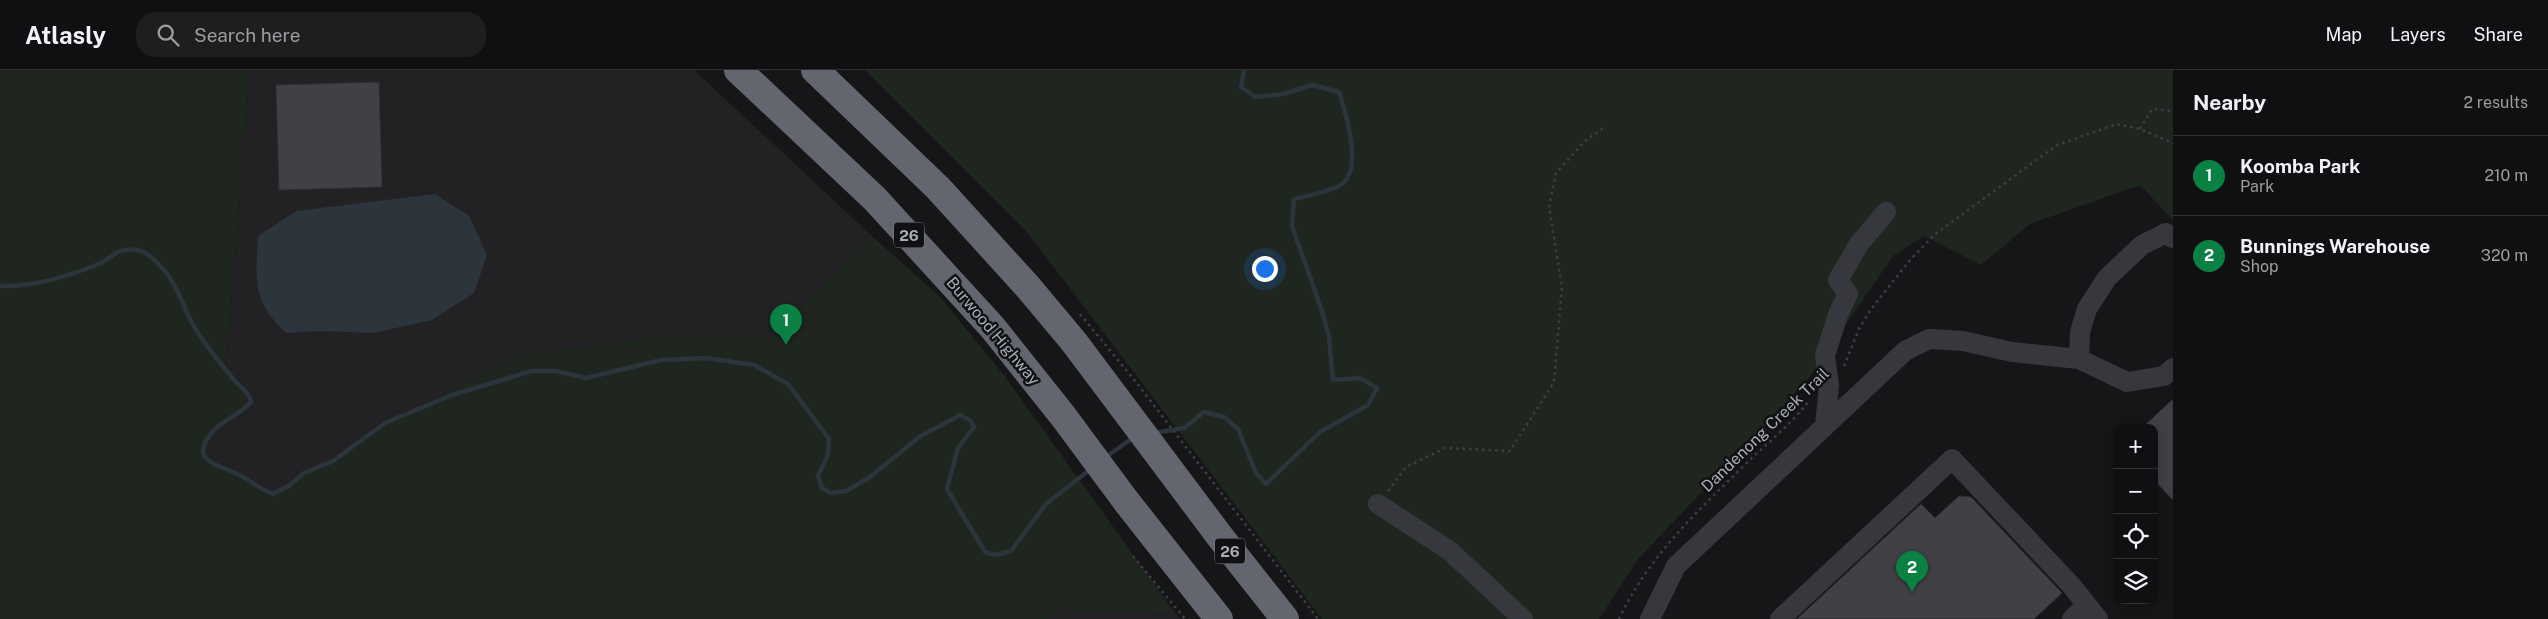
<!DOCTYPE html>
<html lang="en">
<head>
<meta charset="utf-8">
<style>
	:root { --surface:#101012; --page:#1e1e20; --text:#f1f3f6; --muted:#9c9d9f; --line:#303032; --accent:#0b8043 }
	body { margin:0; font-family:"Public Sans",sans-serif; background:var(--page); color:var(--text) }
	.controls { position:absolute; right:15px; bottom:15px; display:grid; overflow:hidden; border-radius:10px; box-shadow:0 2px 12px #0003 }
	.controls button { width:45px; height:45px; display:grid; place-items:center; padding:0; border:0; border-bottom:1px solid var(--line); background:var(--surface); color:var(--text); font:25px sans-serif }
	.you { position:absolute; left:1264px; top:198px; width:18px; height:18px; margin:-12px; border:4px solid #fff; border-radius:50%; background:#1a73e8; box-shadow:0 0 0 8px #1a73e833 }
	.badge { display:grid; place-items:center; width:32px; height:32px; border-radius:50%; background:var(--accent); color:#fff; font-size:16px; font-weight:700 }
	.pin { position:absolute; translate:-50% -41px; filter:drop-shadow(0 1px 2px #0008) }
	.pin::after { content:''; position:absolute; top:26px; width:18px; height:15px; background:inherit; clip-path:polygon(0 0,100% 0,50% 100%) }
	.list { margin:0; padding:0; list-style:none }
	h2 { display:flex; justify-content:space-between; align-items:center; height:65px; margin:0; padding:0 20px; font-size:21px }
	h2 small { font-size:16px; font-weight:400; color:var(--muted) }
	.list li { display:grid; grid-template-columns:32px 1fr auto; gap:15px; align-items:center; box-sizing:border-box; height:80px; padding:0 20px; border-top:1px solid var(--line) }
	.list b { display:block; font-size:19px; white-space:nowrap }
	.list p { margin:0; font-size:16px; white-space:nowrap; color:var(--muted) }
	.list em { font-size:16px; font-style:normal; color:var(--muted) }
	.icon { flex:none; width:28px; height:28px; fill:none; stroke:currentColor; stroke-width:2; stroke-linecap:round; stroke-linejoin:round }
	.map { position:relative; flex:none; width:2173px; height:549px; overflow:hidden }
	header { display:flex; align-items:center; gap:30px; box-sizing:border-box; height:70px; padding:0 25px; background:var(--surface); border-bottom:1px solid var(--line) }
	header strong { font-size:24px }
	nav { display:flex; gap:28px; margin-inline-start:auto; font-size:18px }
	.search { width:350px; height:45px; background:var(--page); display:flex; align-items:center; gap:12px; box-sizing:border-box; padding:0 18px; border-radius:20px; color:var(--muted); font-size:19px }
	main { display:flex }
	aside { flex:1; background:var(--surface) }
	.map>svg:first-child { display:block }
	.built { fill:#222225 }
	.green { fill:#1e261f }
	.water { fill:#2c353c }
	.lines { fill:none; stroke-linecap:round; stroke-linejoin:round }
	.stream { stroke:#2c353c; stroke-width:4.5 }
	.building { fill:#404145; stroke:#303034 }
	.path { stroke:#3d3f44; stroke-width:2.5; stroke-dasharray:2.5 4; stroke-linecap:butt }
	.minor { stroke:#37383d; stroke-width:20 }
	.highway { stroke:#63666e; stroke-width:28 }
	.labels { text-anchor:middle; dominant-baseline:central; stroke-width:5; stroke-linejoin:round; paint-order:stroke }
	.shield { fill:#111113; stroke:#7b7e86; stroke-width:1 }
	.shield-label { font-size:15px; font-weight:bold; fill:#a8adb8 }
	.street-label { font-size:16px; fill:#a8adb8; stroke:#111113 }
</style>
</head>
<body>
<header>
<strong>Atlasly</strong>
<div class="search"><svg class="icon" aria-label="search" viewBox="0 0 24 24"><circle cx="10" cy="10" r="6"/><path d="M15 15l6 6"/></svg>Search here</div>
<nav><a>Map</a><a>Layers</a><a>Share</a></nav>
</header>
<main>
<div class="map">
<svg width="2173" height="549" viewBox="0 0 2173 549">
	<rect width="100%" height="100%" fill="#161618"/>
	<path class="built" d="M250,0H694L870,164L778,265L662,266L523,285L340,385L333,391L304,403L290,415L273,424L239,405L221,400L204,386L202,379L215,360L235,346L250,327L226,298Z
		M1058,540L1176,544L1180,549H1048Z"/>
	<path class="green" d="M0,0H250L226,298L250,327L251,332C236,350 212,356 202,379L204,386L221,400L239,405L273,424L290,415L304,403L333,391L385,353L523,285L662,266L778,265L870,164L942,229L1006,308L1176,544L1058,540L1048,549H0Z
		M865,0H2173V150L2140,115L2030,154L1981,195L1924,166L1893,186L1805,314L1639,488L1599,549H1322L1027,162Z"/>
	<path class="water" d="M435,124L469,146L487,185L474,223L432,250L373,263L321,261L286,263C251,229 256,212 258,166L296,141Z"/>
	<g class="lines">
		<path class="stream" d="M0,216C32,217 66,207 96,195C113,189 113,177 137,180C147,181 157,192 164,200C179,217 184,241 196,260C207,278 222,295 235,311C241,318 250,323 251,332C241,344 225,349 214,360C187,391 215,393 239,405C251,411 260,419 273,424L290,415L304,403L333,391L385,353L452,325L532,301H555L586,308L661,290L706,288L754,295L788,314L829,369L828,385L818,406L822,418L831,423L846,421L870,407L919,367L960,345L970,350L974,357L958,378L947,419L985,482L995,485L1011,481L1046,434L1092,398
			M1154,363L1184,358L1204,342L1224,347L1238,359L1256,403L1266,414L1320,362L1368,335L1377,318L1360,308L1333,310L1329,267L1323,244L1292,156L1294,129C1306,126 1333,121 1342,114C1363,98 1346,44 1339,22L1312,15L1284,24L1256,27L1241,17L1244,0
			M1106,387L1134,367"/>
	</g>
	<path class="building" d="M379,12L382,117L279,120L276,15Z
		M2173,329V430L2154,410V358H2142Z
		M1959,426L1971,427L2062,523L2034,549H1797L1921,434L1935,448Z"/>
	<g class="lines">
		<path class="path" d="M2140,59L2152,39L2173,41
			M1080,244L1136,312L1318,549
			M1844,296L1859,259L1871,239L1911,189L1934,165L2057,75L2117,54L2140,59L2173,73
			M1388,421L1406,397L1445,378L1510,381L1554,312L1562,217L1549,137L1556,103L1585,71L1603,58
			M1133,486L1185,549
			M1619,549C1650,483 1704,435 1755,385C1774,368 1793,351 1809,331"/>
		<path class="minor" d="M2079,289L2080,262L2087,239L2107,208L2142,175L2166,163L2173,168
			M1825,356L1829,315L1825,285L1839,242L1848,224L1838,210L1859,174L1886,142
			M1378,434L1450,481L1523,549
			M1650,549L1676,496L1905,281L1929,269L1963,271L2012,282L2079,289L2127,312L2164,306L2173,298
			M1780,549L1952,389L2071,515L2098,549
			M2072,549L2085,536"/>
		<path class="highway" d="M738,0L875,129L993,258L1063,346L1126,431L1219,549
			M815,0L938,118L1028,217L1074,272L1221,468L1285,549"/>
	</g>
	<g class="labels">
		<g class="shield">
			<rect x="894" y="152.5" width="30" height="25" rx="4"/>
			<rect x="1215" y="468.5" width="30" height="25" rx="4"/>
		</g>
		<g class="shield-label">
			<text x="909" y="165">26</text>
			<text x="1230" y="481">26</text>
		</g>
		<g class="street-label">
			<text transform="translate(993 261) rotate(50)">Burwood Highway</text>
			<text transform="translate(1765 360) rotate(-44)">Dandenong Creek Trail</text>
		</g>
	</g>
</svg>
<div class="controls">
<button>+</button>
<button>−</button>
<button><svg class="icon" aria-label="locate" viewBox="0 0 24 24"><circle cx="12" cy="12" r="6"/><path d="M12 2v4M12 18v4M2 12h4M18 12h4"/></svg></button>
<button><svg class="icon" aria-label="layers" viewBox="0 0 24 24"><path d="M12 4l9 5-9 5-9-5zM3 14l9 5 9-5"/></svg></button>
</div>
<div class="you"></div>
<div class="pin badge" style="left:786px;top:275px">1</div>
<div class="pin badge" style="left:1912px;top:522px">2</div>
</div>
<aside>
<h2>Nearby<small>2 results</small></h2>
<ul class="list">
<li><span class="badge">1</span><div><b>Koomba Park</b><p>Park</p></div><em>210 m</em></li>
<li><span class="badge">2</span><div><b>Bunnings Warehouse</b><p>Shop</p></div><em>320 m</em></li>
</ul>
</aside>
</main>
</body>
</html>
